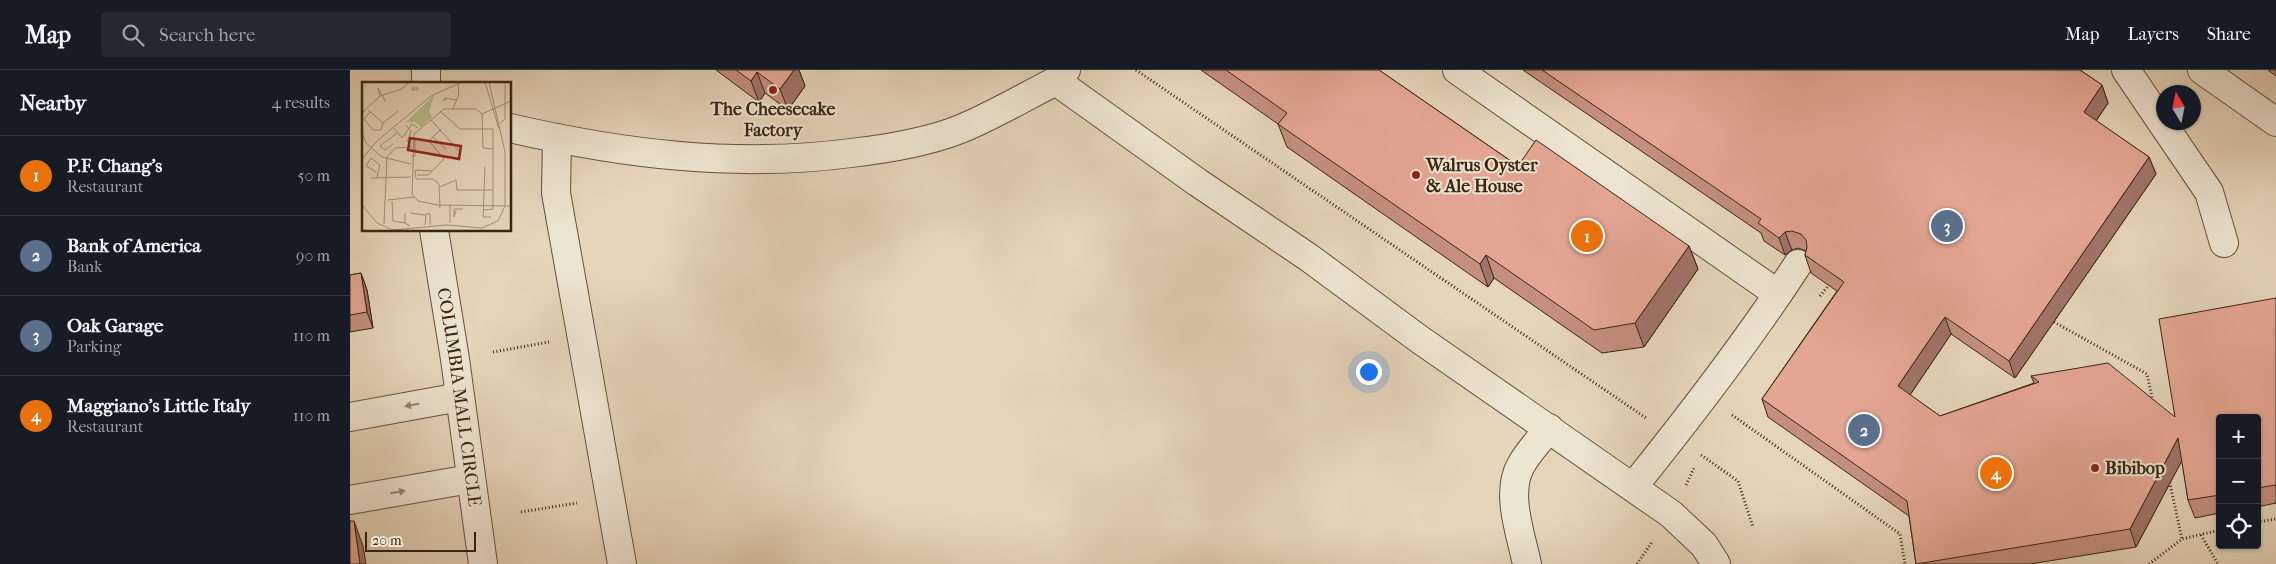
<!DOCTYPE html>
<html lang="en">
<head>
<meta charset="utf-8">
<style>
	:root { --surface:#171b24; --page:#242831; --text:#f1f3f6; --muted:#9ea1a6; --line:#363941; --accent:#0b8043 }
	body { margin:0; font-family:"IM FELL French Canon",serif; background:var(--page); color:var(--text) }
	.controls { position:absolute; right:15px; bottom:15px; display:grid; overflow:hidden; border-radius:5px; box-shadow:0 1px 4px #0004 }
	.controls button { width:45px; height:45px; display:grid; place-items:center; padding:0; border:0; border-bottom:1px solid var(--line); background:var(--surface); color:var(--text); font:25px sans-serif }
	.compass { position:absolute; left:1806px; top:15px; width:45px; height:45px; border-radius:50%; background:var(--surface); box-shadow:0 1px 4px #0004; rotate:350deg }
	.scale { position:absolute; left:15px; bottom:12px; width:111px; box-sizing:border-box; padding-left:5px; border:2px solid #382612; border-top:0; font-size:14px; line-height:18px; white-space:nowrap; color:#382612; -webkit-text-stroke:4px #eee4d2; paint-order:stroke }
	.you { position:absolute; left:1018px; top:301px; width:18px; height:18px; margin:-12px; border:4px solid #fff; border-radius:50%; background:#1a73e8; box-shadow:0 0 0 8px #1a73e833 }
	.badge { display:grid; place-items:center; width:32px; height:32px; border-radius:50%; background:var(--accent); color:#fff; font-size:16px; font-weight:700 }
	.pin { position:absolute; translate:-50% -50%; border:2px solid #fff; box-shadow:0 1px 5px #0006 }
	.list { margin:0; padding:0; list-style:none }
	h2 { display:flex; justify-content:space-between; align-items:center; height:65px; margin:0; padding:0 20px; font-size:21px }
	h2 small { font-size:16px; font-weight:400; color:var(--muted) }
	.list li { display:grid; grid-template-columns:32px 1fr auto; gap:15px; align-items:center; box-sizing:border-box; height:80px; padding:0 20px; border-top:1px solid var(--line) }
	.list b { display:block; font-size:19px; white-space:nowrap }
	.list p { margin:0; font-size:16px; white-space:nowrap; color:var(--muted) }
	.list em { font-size:16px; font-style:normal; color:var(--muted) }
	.icon { flex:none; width:28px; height:28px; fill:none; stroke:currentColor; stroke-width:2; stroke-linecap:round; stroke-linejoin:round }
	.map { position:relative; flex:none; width:1926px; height:494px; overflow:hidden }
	header { display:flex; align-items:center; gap:30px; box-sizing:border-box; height:70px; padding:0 25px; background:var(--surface); border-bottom:1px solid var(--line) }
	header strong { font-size:24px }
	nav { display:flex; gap:28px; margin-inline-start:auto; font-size:18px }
	.search { width:350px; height:45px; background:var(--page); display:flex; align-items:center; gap:12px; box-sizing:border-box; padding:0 18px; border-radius:5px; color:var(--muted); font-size:19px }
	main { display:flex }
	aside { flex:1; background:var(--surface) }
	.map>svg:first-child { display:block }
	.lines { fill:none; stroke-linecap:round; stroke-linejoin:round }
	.minor-casing { stroke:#63523c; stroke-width:30 }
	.path { stroke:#382612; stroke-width:3; stroke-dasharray:1 2.5; stroke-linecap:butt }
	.minor { stroke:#eee4d2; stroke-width:28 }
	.wall { fill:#c48f7f; stroke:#382612 }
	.shaded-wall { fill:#a07468; stroke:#382612 }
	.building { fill:#e4a694; stroke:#382612 }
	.oneway { fill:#938572 }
	.poi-dot { fill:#8f2418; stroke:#eee4d2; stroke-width:2 }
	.labels { text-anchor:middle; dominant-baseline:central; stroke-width:4; stroke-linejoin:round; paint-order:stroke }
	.poi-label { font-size:18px; font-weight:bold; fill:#382612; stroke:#eee4d2; text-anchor:start }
	.street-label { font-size:18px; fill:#382612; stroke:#eee4d2 }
	.inset-road { fill:none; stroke:#a08f77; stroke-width:1 }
	.view { fill:#8f2418; fill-opacity:0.15; stroke:#8f2418; stroke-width:2.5 }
	.inset-edge { fill:none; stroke:#382612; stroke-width:2.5 }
</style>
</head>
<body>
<header>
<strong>Map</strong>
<div class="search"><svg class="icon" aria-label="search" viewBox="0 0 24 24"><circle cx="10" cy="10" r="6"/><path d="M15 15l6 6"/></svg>Search here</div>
<nav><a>Map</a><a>Layers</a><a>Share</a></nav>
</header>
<main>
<aside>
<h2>Nearby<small>4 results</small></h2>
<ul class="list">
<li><span class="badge" style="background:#e8710a">1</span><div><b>P.F. Chang's</b><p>Restaurant</p></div><em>50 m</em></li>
<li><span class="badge" style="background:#5c6f8a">2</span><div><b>Bank of America</b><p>Bank</p></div><em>90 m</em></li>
<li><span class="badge" style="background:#5c6f8a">3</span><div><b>Oak Garage</b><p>Parking</p></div><em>110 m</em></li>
<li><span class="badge" style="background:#e8710a">4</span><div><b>Maggiano's Little Italy</b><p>Restaurant</p></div><em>110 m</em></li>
</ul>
</aside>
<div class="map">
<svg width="1926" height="494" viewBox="0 0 1926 494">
	<rect width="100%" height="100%" fill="#e5d5ba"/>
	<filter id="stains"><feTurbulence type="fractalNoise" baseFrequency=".004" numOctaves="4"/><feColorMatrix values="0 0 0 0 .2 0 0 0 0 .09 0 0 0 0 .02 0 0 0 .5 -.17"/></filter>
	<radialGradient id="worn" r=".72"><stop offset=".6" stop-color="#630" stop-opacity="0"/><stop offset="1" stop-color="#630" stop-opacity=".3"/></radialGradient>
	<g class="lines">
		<defs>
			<g id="minor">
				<path d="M1107,0L1428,224"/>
				<path d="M1776,0L1859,122L1874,173"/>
				<path d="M1852,0L1926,52"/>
				<path d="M706,11L847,112L958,187L1069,269L1321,444L1354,475L1366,494"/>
				<path d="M76,14V0"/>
				<path d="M160,58C272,84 386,98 501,83C536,79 574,73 608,60C641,47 674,27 706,11L716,0"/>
				<path d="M207,68L206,123L272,494"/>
				<path id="s1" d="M84,160L105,289L133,494"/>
				<path d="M0,347L110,327"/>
				<path d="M1283,417C1341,345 1398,271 1448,194"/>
				<path d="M0,430L120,409"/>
				<path d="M1177,494C1171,465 1155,423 1171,395C1178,382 1190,370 1199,358"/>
			</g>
		</defs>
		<use href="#minor" class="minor-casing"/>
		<path class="path" d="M786,0L1296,348
			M1470,226L1479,215
			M1704,252L1797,304L1803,332
			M143,282L199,272
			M1382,345L1550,464L1555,494
			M1351,385L1388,411L1403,457
			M1819,409L1832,469
			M1336,415L1345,396
			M171,442L227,433
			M1907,452L1926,449
			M1851,465L1868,494
			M1287,494L1302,472
			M1799,494L1832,469L1870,460"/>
		<use href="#minor" class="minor"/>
	</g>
	<path class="wall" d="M366,0H449L455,16L438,40L415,23L409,32Z
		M851,0H1029L1168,96L1339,176L1348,199L1294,277L1252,283L1144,208L1138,217L937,77L928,54Z
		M1173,0H1730L1752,15L1758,33L1746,51L1799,87L1806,104L1665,308L1601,264L1560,325L1590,346L1684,313L1681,306L1825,347L1926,228V433L1907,437V348H1870V443L1845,448L1838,430L1832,390L1786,477L1680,494H1566L1559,446L1418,347L1412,329L1487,221L1461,203L1455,185L1456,181L1448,178L1442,180L1435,185L1414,171L1411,163Z
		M1918,0H1926V6Z
		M11,203L17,220L23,258L0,262V205Z"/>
	<path class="shaded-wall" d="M444,0H449L455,16L438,40L430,19Z
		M407,2L415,23L409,32L401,11Z
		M1752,15L1758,33L1740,60L1734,42Z
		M1799,87L1806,104L1665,308L1659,291Z
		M1435,162L1442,180L1435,185L1429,168Z
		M1339,176L1348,199L1294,277L1285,253Z
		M1136,185L1144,208L1138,217L1130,194Z
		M11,203L17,220L23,258L17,242Z
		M1595,247L1601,264L1554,334L1548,316Z
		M1828,368L1835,385L1786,477L1780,459Z
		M4,451L13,476L16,494H10Z"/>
	<path class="building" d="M386,0H444L430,19L407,2L401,11Z
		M876,0H1029L1168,96L1186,70L1339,176L1285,253L1244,260L1136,185L1130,194L928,54L937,43Z
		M1192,0H1730L1752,15L1734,42L1799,87L1659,291L1595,247L1548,316L1590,346L1689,312L1681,306L1758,293L1825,347L1809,249L1926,228V415L1907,418V348H1870V425L1838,430L1828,368L1780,459L1566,494L1557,431L1412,329L1494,212L1455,185L1457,177L1456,170L1451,164L1442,161L1435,162L1429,168L1408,153L1411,149Z
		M11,203L17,242L0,245V205Z
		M0,451H4L10,494H0Z"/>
	<defs><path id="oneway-solid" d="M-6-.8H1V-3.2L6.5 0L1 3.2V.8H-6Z" transform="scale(1.25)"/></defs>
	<g class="oneway">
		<use href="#oneway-solid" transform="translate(62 335) rotate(170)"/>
		<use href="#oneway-solid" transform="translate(48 422) rotate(-10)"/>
	</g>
	<g class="poi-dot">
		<circle cx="423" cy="20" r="5"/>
		<circle cx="1066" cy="105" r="5"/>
		<circle cx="1745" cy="398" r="5"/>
	</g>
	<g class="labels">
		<g class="poi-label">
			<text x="423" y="39" text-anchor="middle">The Cheesecake<tspan x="423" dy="21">Factory</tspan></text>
			<text x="1076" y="95">Walrus Oyster<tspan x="1076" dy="21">&amp; Ale House</tspan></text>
			<text x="1755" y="398">Bibibop</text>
		</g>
		<g class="street-label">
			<text stroke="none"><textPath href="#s1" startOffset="169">COLUMBIA MALL CIRCLE</textPath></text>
		</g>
	</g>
	<g transform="translate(12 12)">
		<rect width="149" height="149" fill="#e5d5ba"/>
		<path d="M72,13L67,30L70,35L59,45L53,40H45L36,48Z" fill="#babc8c"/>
		<path class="inset-road" d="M123,0L137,47M50,6H56V8H50ZM18,14L16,6L24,20M84,17L81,19L83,16L94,18M91,27L97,12L96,2M6,28L21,41M78,29L98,47H131V127L121,128M8,30L2,37L11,48H19L21,41M0,31L18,14L40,7L47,0M120,32L114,27H82L52,52L50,112L56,119L76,123L149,124M120,32L121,66L131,67M120,32L149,19M69,38L97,69M21,41L36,29M138,41L143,37V0M44,43L49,50L45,60M32,46L40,56L50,42L56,46M0,50L4,61L20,75L49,82M71,55L85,68M50,57L67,59L79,47M31,62L23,68L18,64L35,51M49,74H53V58M0,77L15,59L69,14L100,0M123,85L121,135H129M53,88L54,97H71L77,102L78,126M53,88L70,89M14,90L4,84L9,76L18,83L15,95M55,93H66L82,77L67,59M9,96L49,95M149,104V120M78,105L94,98L95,108H131M26,118L52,115M30,119L31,139L43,141M0,123L15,141L31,148L85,143L120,146L136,139L143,124V70L127,0M88,123V141M94,129L92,135V127H101M43,131V141L48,144M48,131L63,133M22,142L25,75L33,66L50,65M63,143L64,132H68V143"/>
		<path class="view" d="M48,56L99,64L97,77L46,68Z"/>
		<rect width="149" height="149" class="inset-edge"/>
	</g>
	<rect width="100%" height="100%" filter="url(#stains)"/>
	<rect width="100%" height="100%" fill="url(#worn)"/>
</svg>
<div class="controls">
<button>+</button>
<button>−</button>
<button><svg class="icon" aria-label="locate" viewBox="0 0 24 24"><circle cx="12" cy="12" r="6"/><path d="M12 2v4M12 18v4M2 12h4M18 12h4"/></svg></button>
</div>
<svg class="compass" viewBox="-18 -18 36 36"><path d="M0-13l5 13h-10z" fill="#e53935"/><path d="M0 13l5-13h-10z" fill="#9ea1a6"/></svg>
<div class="scale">20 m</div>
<div class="you"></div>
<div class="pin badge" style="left:1237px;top:166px;background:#e8710a">1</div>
<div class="pin badge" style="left:1514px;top:360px;background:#5c6f8a">2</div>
<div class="pin badge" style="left:1597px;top:156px;background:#5c6f8a">3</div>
<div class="pin badge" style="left:1646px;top:403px;background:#e8710a">4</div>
</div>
</main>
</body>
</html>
